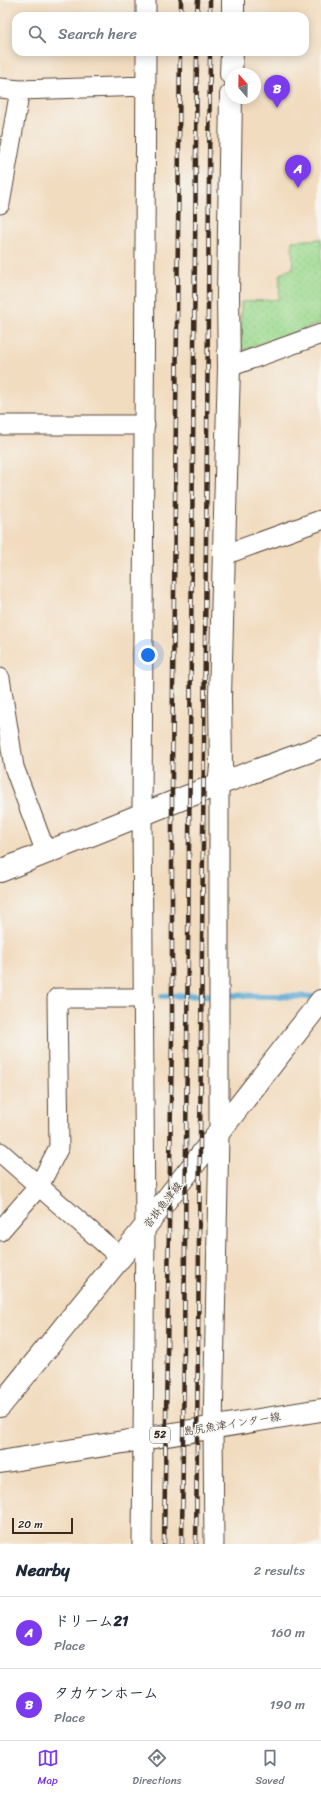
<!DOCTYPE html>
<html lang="en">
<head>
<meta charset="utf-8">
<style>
	:root { --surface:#fff; --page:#f2f2f3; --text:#1f2937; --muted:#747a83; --line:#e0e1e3; --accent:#7c3aed }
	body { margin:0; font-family:Sriracha,"Klee One",sans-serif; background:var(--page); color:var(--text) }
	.compass { position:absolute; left:225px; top:68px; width:36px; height:36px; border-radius:50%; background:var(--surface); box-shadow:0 2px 10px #0003; rotate:340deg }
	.scale { position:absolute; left:12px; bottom:10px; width:61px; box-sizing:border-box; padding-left:4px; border:2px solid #3b2a1e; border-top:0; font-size:11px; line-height:14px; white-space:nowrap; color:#3b2a1e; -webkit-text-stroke:3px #f6f6f2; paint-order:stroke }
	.you { position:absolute; left:148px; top:655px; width:14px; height:14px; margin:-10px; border:3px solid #fff; border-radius:50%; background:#1a73e8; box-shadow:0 0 0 6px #1a73e833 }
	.badge { display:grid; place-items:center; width:26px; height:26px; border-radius:50%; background:var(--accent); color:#fff; font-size:13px; font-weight:700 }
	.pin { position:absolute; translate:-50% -33px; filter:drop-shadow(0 1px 2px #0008) }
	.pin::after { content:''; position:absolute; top:21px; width:14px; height:12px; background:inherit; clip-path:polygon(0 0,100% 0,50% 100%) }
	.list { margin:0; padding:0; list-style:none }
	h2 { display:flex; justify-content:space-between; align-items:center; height:52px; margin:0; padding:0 16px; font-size:17px }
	h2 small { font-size:13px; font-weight:400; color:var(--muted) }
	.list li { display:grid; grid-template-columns:26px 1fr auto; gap:12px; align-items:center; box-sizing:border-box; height:72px; padding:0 16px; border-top:1px solid var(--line) }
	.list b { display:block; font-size:15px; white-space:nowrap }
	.list p { margin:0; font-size:13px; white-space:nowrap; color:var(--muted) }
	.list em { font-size:13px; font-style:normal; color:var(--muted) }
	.icon { flex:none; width:22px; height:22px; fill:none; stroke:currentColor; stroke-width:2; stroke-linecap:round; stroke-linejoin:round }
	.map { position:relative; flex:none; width:321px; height:1544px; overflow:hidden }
	.search { position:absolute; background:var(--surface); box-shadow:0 2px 10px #0003; left:12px; right:12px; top:12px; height:44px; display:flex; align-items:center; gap:10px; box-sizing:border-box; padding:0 14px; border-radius:12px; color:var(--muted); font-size:15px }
	.sheet { height:196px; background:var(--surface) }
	nav { display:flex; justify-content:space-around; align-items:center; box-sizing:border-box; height:56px; border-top:1px solid var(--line); background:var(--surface); font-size:11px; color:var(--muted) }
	nav a { display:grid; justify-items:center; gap:2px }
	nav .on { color:var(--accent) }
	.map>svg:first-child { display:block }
	.park { fill:url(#park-dots); stroke:#6b8256 }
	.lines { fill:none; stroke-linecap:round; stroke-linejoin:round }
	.stream { stroke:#57a8d2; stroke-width:6 }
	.minor-casing { stroke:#564536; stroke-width:21 }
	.tertiary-casing { stroke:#564536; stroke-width:24 }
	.secondary-casing { stroke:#564536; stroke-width:24 }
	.primary-casing { stroke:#564536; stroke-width:24 }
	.minor { stroke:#fff; stroke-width:19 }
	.tertiary { stroke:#fff; stroke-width:22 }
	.secondary { stroke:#fff; stroke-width:22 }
	.primary { stroke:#fff; stroke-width:22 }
	.rail-casing { stroke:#3b2a1e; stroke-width:4.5 }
	.rail { stroke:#f6f6f2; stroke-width:3; stroke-dasharray:9; stroke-linecap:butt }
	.labels { text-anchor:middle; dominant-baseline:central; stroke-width:3; stroke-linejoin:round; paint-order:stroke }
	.shield { fill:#f6f6f2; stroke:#73675e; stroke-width:1 }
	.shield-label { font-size:10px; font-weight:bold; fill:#3b2a1e }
	.street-label { font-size:11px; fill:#3b2a1e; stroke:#f6f6f2 }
</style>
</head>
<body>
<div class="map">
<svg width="321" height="1544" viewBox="0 0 321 1544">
	<defs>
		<pattern id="park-dots" width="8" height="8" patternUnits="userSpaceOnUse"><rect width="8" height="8" fill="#9bd98d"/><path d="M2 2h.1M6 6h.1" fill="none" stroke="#86ba79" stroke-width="1.8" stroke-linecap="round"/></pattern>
	</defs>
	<rect width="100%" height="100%" fill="#f6f6f2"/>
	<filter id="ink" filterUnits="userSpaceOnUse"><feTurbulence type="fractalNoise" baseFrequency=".025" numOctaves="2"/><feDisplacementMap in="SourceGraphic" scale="8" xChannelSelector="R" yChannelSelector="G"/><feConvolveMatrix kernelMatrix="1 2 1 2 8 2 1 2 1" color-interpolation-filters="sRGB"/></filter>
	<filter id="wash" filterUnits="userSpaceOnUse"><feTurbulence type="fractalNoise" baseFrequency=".012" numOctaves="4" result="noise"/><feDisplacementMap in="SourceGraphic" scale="16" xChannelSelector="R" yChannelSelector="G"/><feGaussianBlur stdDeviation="0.9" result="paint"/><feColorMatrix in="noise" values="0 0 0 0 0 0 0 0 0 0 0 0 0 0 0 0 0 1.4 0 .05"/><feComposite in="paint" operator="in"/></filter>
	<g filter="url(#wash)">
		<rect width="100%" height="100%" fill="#f2dcbf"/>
		<path class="park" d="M321,239V323L241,351V302L279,299L280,274L293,268L292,241Z"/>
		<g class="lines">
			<path class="stream" d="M162,996L219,995L318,997"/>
		</g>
	</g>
	<g filter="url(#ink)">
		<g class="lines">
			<defs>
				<path id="minor" d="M146,16V0
					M0,88L20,90L146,86
					M0,204L20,90
					M229,367L321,334
					M0,425H145
					M224,555L321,520
					M0,678L14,767L46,853
					M0,1152L120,1257
					M0,1231L39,1186L59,1147L57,998H143
					M142,1544L145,1227L142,816L146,52
					M214,1544L213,1427L219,1134V784"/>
				<path id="tertiary" d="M233,16V0
					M231,74L232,52
					M219,784L221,767L220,697L229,367L228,296L231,95
					M0,871L219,784L321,747"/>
				<path id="secondary" d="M0,1406L145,1227L321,1001"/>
				<path id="primary" d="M0,1462L321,1410"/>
			</defs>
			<use href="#minor" class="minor-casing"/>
			<use href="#tertiary" class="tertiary-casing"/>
			<use href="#secondary" class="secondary-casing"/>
			<use href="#primary" class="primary-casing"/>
			<use href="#minor" class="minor"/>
			<use href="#tertiary" class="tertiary"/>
			<use href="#secondary" class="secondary"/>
			<use href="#primary" class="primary"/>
			<defs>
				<path id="rail" d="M181,16V0
					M197,16L198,0
					M210,16V0
					M164,1544L172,1037V775L180,52
					M182,1544L197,52
					M196,1544L207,442L210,52"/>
			</defs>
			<use href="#rail" class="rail-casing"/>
			<use href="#rail" class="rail"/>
		</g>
	</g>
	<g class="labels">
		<rect class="shield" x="150" y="1427" width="20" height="16" rx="3"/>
		<g class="shield-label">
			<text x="160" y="1435">52</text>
		</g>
		<g class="street-label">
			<text transform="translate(163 1205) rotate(-52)">沓掛魚津線</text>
			<text transform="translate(232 1424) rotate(-9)">島尻魚津インター線</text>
		</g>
	</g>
</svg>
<svg class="compass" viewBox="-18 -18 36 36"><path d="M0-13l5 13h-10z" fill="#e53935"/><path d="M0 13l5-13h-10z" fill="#747a83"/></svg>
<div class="scale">20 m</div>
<div class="you"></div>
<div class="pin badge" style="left:298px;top:188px">A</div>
<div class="pin badge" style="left:277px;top:108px">B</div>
<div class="search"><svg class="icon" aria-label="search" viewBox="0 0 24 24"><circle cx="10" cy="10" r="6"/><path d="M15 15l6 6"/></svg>Search here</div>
</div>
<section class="sheet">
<h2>Nearby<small>2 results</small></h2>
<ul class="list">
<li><span class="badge">A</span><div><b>ドリーム21</b><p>Place</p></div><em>160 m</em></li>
<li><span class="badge">B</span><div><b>タカケンホーム</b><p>Place</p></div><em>190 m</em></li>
</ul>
</section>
<nav>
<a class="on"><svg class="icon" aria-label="map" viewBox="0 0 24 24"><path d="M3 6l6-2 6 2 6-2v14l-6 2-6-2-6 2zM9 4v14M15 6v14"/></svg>Map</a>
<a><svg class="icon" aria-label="directions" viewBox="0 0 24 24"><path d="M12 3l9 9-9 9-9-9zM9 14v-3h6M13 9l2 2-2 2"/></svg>Directions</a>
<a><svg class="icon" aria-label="saved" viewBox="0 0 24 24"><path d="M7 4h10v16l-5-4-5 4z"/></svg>Saved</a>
</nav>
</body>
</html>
